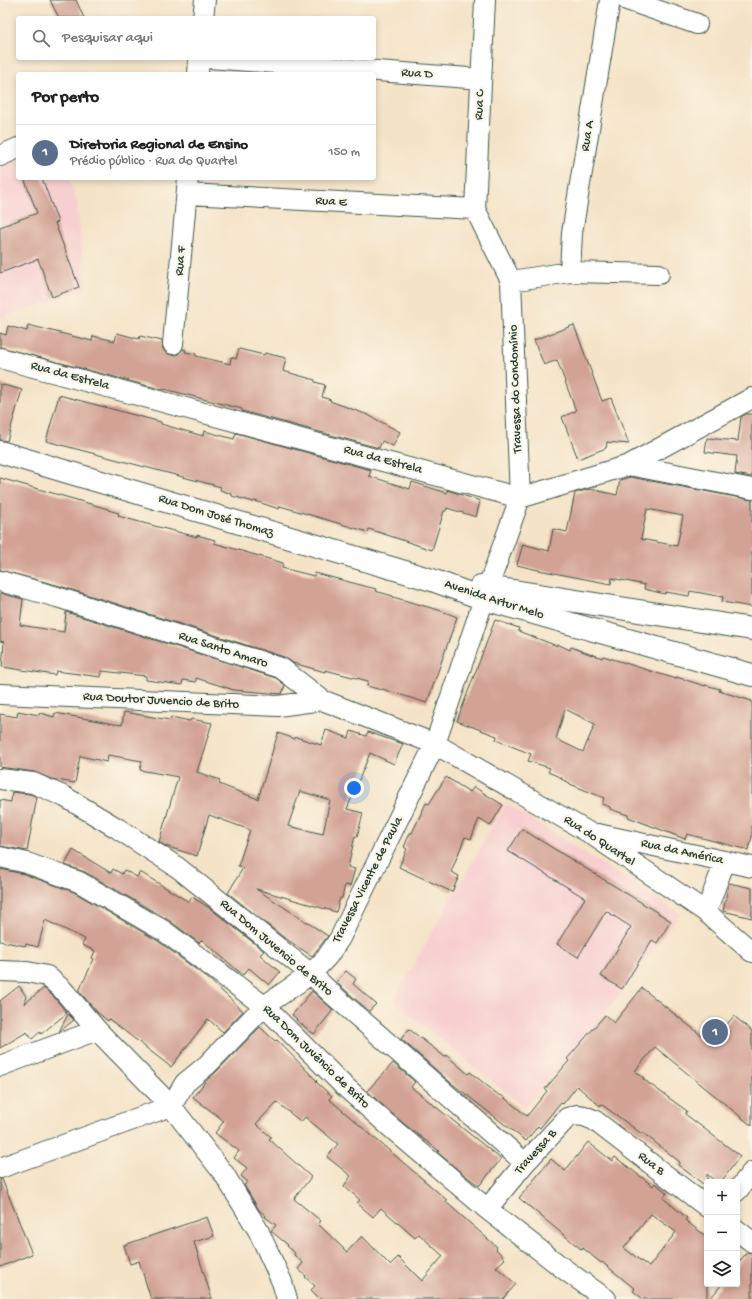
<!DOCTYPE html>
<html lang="pt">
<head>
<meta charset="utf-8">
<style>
	:root { --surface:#fff; --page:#f2f2f2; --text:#222; --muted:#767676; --line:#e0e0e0; --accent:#1a73e8 }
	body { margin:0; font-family:"Gochi Hand",sans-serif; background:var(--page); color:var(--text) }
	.controls { position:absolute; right:12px; bottom:12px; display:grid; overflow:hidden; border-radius:4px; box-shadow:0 2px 6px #0003 }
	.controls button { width:36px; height:36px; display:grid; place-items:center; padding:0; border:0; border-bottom:1px solid var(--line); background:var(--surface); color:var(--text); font:20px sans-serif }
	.you { position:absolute; left:354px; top:788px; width:14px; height:14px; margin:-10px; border:3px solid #fff; border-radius:50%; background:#1a73e8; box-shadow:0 0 0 6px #1a73e833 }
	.badge { display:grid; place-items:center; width:26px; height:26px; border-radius:50%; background:var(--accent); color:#fff; font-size:13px; font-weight:700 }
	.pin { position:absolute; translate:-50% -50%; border:2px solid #fff; box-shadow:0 1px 4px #0006 }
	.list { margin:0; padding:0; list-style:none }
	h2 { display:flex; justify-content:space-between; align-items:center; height:52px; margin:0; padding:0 16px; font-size:17px }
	h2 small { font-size:13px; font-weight:400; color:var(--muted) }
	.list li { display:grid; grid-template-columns:26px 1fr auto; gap:12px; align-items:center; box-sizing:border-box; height:56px; padding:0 16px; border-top:1px solid var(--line) }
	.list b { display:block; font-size:15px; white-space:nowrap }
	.list p { margin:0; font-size:13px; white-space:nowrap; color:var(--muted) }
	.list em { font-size:13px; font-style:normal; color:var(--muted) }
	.icon { flex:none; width:22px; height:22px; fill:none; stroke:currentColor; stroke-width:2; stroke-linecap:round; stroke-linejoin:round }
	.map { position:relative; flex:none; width:752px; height:1299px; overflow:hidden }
	.search { position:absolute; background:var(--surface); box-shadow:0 2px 6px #0003; left:16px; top:16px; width:360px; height:44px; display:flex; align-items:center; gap:10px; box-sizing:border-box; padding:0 14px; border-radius:4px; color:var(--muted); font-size:15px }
	.panel { position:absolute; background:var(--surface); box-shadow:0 2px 6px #0003; left:16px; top:72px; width:360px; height:108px; border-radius:4px }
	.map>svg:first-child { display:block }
	.built { fill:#f7cfd0 }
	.building { fill:#d2a294; fill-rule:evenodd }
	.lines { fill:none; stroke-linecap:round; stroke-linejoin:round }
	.minor-casing { stroke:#3f564a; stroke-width:22 }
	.major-casing { stroke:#3f564a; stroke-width:24 }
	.minor { stroke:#fff; stroke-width:20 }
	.major { stroke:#fff; stroke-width:22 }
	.labels { text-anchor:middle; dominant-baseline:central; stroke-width:4; stroke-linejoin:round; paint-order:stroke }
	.street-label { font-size:13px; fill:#1f3d34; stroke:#fcf5e5 }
</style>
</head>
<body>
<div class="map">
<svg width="752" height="1299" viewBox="0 0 752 1299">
	<rect width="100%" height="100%" fill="#fcf5e5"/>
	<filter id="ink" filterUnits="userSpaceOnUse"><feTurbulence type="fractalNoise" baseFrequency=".025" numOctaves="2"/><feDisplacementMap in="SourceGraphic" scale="8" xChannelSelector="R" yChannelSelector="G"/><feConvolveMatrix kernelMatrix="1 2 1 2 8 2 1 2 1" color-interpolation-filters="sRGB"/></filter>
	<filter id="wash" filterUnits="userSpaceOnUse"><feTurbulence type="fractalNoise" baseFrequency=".012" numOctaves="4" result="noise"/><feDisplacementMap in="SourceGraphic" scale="16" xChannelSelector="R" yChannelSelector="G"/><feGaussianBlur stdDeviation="0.9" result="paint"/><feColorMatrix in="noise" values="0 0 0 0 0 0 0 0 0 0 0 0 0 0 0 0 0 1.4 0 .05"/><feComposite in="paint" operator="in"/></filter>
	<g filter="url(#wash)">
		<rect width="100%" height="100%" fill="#f4e3c7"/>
		<path class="built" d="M18,153V178H70L77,203L86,290L0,318V162Z
			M506,803L681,914L606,1012L525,1108L393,1001Z"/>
		<g id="blocks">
			<path class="building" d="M50,0H76L84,18H59Z
				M24,178H42L58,222L55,223L79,287L52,297L38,259L0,273V227L37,213Z
				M28,325L92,341L93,336L115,341L117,333L139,339L140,336L162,341L163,349L166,353L172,355L178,354L183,349L186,350L185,352L196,354V356L230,364L231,357L236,359L239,349L264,355L265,353L286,358L283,371L315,380V382L325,385L322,397L331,400L330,401L368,415L400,432L393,446L382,441L379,448L242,411V409L207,400L164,389V390L0,347V333L6,335L8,326L27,331Z
				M574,325L602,401L611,398L629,444L607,442L606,448L578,459L562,417L576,411L557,360L544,365L534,340Z
				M0,384L22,390L7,441L0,440Z
				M59,395L161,422V424L203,436L204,431L234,439L236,433L371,470L369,476L410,489L412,482L447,493V490L480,501L476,517L447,508L446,511H444L432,550L369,529L368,532L280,506L279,509L255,501L254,502L232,496V494L220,490L221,487L46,441Z
				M746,414H752V477L735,474L737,456L705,452L707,438L738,441L741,417Z
				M630,477L752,500V607L722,602L723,597L690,591L689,596L666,592L665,594L644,589L645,585L612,578L611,584L538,570L517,565L523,544L549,551L553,529L567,532L575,493L590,489L617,495L620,480ZM647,509L683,516L677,546L641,539Z
				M0,478L108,509V510L119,513L118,516L147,524L197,537V535L215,540L214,543L283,563L282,568L314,576L315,573L376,589L375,591L393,596V597L442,611L457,617L427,703L382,689L381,690L367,686L368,681L325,670V672L293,663L284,657L60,586L0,570Z
				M0,593L23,599L20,625L64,632L66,612L276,678L285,685L282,694L234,690L196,678V682L183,680L182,685L146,680V676L102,671L101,677L56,671L55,675L2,667L4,642L0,641Z
				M495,620L519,628L518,631L557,646V644L570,650L571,647L592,655V654L602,658L603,656L676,679V677L705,686V685L720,689L719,691L752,701V837L748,850L687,834L685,839L628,817V815L610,809V807L602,804L604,798L570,784V783L561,779L562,778L548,772L550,768L528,761L531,754L496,740L497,736L457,721ZM565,709L595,724L583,752L556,739Z
				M18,711L39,715L40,713L54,717L55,713L115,724L122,725L124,712L170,720L171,717L190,721L191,719L212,723L197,772L220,780L219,784L258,799L278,733L295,739L296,737L321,745L326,730L349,738L351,731L366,736L368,732L403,744L394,764L370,753L347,809L363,813L357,837L355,836L348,867L355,869L350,886L345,885L342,898H340L336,912L256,889L328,936L312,956L283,937L228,893L243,868L238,866L250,830L209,815L197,856L165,846L159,842L178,777L140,770L142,761L108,755L107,762L80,756L75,783L51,779L34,772L0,767V714L17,717ZM300,791L330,800L323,834L288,826Z
				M446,777L470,792L474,787L503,805L490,826L479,819L471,839L465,837L451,872L459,876L452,892L399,867L407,849L404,847L410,833H412L426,803L429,804Z
				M12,792L30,794L37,797L27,851L0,846V800L11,802Z
				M522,829L671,921L657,943L652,940L622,989L601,976L631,927L606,911L578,957L557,944L585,898L508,851Z
				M73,850L111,873L113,869L122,874L124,870L137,877L140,872L189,902L192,897L211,909L264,951L260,955L280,972L269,985L249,968L243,975L202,940L199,943L170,921L85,872L65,865Z
				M0,869L24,874L74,892L158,941L210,980L243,1011L223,1032L208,1019L171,1067L109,1019L108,1021L97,1012L79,991L94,959L92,958L95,951L82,945L85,939L45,920L38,947L26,944L25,946L0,941Z
				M729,883L752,888V918L723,911Z
				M346,971L356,979L353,984L376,1004L369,1011L336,982Z
				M19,986L26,996L24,1004L44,988L54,997L67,1013L41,1034L40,1032L32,1039L27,1032L0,1048V1001Z
				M642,988L711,1043L734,1016L752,1031V1126L655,1047L635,1071L644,1078L643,1079L687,1111L685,1114L740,1156L721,1182H716L707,1174V1187L678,1165L680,1162L643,1133L642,1134L601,1104L600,1106L577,1086L563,1104L561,1102L540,1128L538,1126L526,1141L450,1082L401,1039L409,1029L445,1057L446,1055L468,1074L470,1072L500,1096L501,1095L527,1116L547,1091L545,1089L569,1061L567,1059L605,1015L614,1023Z
				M312,991L333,1010L314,1034L296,1020L297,1019L292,1015Z
				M68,1014L74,1020L59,1032Z
				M260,1027L275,1041L277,1040L317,1081L316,1082L332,1096L329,1099L447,1200L446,1202L497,1247L496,1249L505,1259L496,1267L516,1284L503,1299H320L311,1290L315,1286L305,1277L306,1276L298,1269L303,1263L294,1255L295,1253L287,1246L288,1245L271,1231L276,1225L265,1217L266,1216L259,1210L244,1185L248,1182L241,1176L247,1168L234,1158L239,1151L215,1133L224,1121L193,1097L206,1081L215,1073ZM277,1102L301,1122L305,1117L338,1144L327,1157L351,1176L344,1186L360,1200L357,1203L373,1217L381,1208L415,1238L419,1234L443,1256L422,1281L398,1257L390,1265L362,1236L347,1252L318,1224L321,1221L294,1199L311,1177L269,1139L271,1137L256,1124Z
				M393,1063L415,1082L411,1087L501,1159L479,1186L457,1169L437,1152L439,1151L404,1124L367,1091Z
				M588,1142L612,1161L615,1157L653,1186L655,1183L667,1193L663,1198L687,1218L685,1220L707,1237V1299H643L633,1291L635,1289L602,1262L601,1263L583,1248L582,1250L519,1198L551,1159L565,1171ZM651,1214L676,1232L649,1267L624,1248Z
				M0,1179H2L32,1254L0,1267Z
				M207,1217L214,1236L194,1242L212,1299H151L139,1261L130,1264L124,1245Z
				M747,1252L752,1253V1299H710L722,1284H737V1265Z"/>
		</g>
	</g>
	<g filter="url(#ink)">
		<use href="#blocks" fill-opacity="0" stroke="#3f564a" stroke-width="1"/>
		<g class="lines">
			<defs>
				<path id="minor" d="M627,0L697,24
					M203,18L205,0
					M209,58L481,79
					M198,74L199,58
					M0,156L18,148
					M187,194L475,209
					M570,272L572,233L610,0
					M511,281L570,272L659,274
					M173,344L188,178
					M0,358L520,498L629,465L752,398
					M629,465L752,489
					M0,581L57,597L281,668L322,700L435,744L588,832L706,912L752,952
					M0,694L278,706L322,700
					M0,779L33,783L65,797L117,828L177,867L311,974L332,994L525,1163
					M598,834L752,867
					M0,857L27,863L79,882L164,931L264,1006L341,1083L388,1125L487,1209L564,1269L606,1299
					M706,912L725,861
					M0,971L27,972L47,976L62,989L97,1030L171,1106L224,1174L258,1230L282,1282L287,1299
					M0,1066L97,1030
					M171,1106L185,1083L207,1065L264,1006L311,974L327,957L340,938L435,744L488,587L520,498L511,281L475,209L485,0
					M0,1168L171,1106
					M737,1191L752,1172
					M487,1209L525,1163L567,1118L577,1115L584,1116L594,1120L707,1207
					M737,1230L752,1242"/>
				<path id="major" d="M0,452L432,580L484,599L752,675
					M481,586L752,629"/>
			</defs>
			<use href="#minor" class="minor-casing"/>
			<use href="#major" class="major-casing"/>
			<use href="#minor" class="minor"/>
			<use href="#major" class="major"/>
		</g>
	</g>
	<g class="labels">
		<g class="street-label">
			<text transform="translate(417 74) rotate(4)">Rua D</text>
			<text transform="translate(480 105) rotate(-87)">Rua C</text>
			<text transform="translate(588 136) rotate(-81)">Rua A</text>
			<text transform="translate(331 202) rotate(3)">Rua E</text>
			<text transform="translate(181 261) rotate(-85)">Rua F</text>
			<text transform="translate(70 376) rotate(15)">Rua da Estrela</text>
			<text transform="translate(516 389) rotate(-92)">Travessa do Condomínio</text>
			<text transform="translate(383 460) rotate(15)">Rua da Estrela</text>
			<text transform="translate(216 516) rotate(17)">Rua Dom José Thomaz</text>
			<text transform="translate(494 600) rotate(18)">Avenida Artur Melo</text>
			<text transform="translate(223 650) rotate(18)">Rua Santo Amaro</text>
			<text transform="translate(161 701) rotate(3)">Rua Doutor Juvencio de Brito</text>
			<text transform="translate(599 841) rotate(33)">Rua do Quartel</text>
			<text transform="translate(682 852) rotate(12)">Rua da América</text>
			<text transform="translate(368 880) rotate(-63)">Travessa Vicente de Paula</text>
			<text transform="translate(276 948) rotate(40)">Rua Dom Juvencio de Brito</text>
			<text transform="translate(316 1057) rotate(44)">Rua Dom Juvêncio de Brito</text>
			<text transform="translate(536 1152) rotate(-48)">Travessa B</text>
			<text transform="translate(651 1164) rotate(38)">Rua B</text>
		</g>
	</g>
</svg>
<div class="controls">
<button>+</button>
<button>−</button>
<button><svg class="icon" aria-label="layers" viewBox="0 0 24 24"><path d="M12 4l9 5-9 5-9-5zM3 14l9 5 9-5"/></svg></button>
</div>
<div class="you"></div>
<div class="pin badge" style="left:715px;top:1032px;background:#5c6f8a">1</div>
<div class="search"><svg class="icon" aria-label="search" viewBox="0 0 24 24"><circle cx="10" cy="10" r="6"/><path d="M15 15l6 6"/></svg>Pesquisar aqui</div>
<section class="panel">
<h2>Por perto<small></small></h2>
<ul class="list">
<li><span class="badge" style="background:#5c6f8a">1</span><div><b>Diretoria Regional de Ensino</b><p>Prédio público · Rua do Quartel</p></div><em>150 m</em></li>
</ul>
</section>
</div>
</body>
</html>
